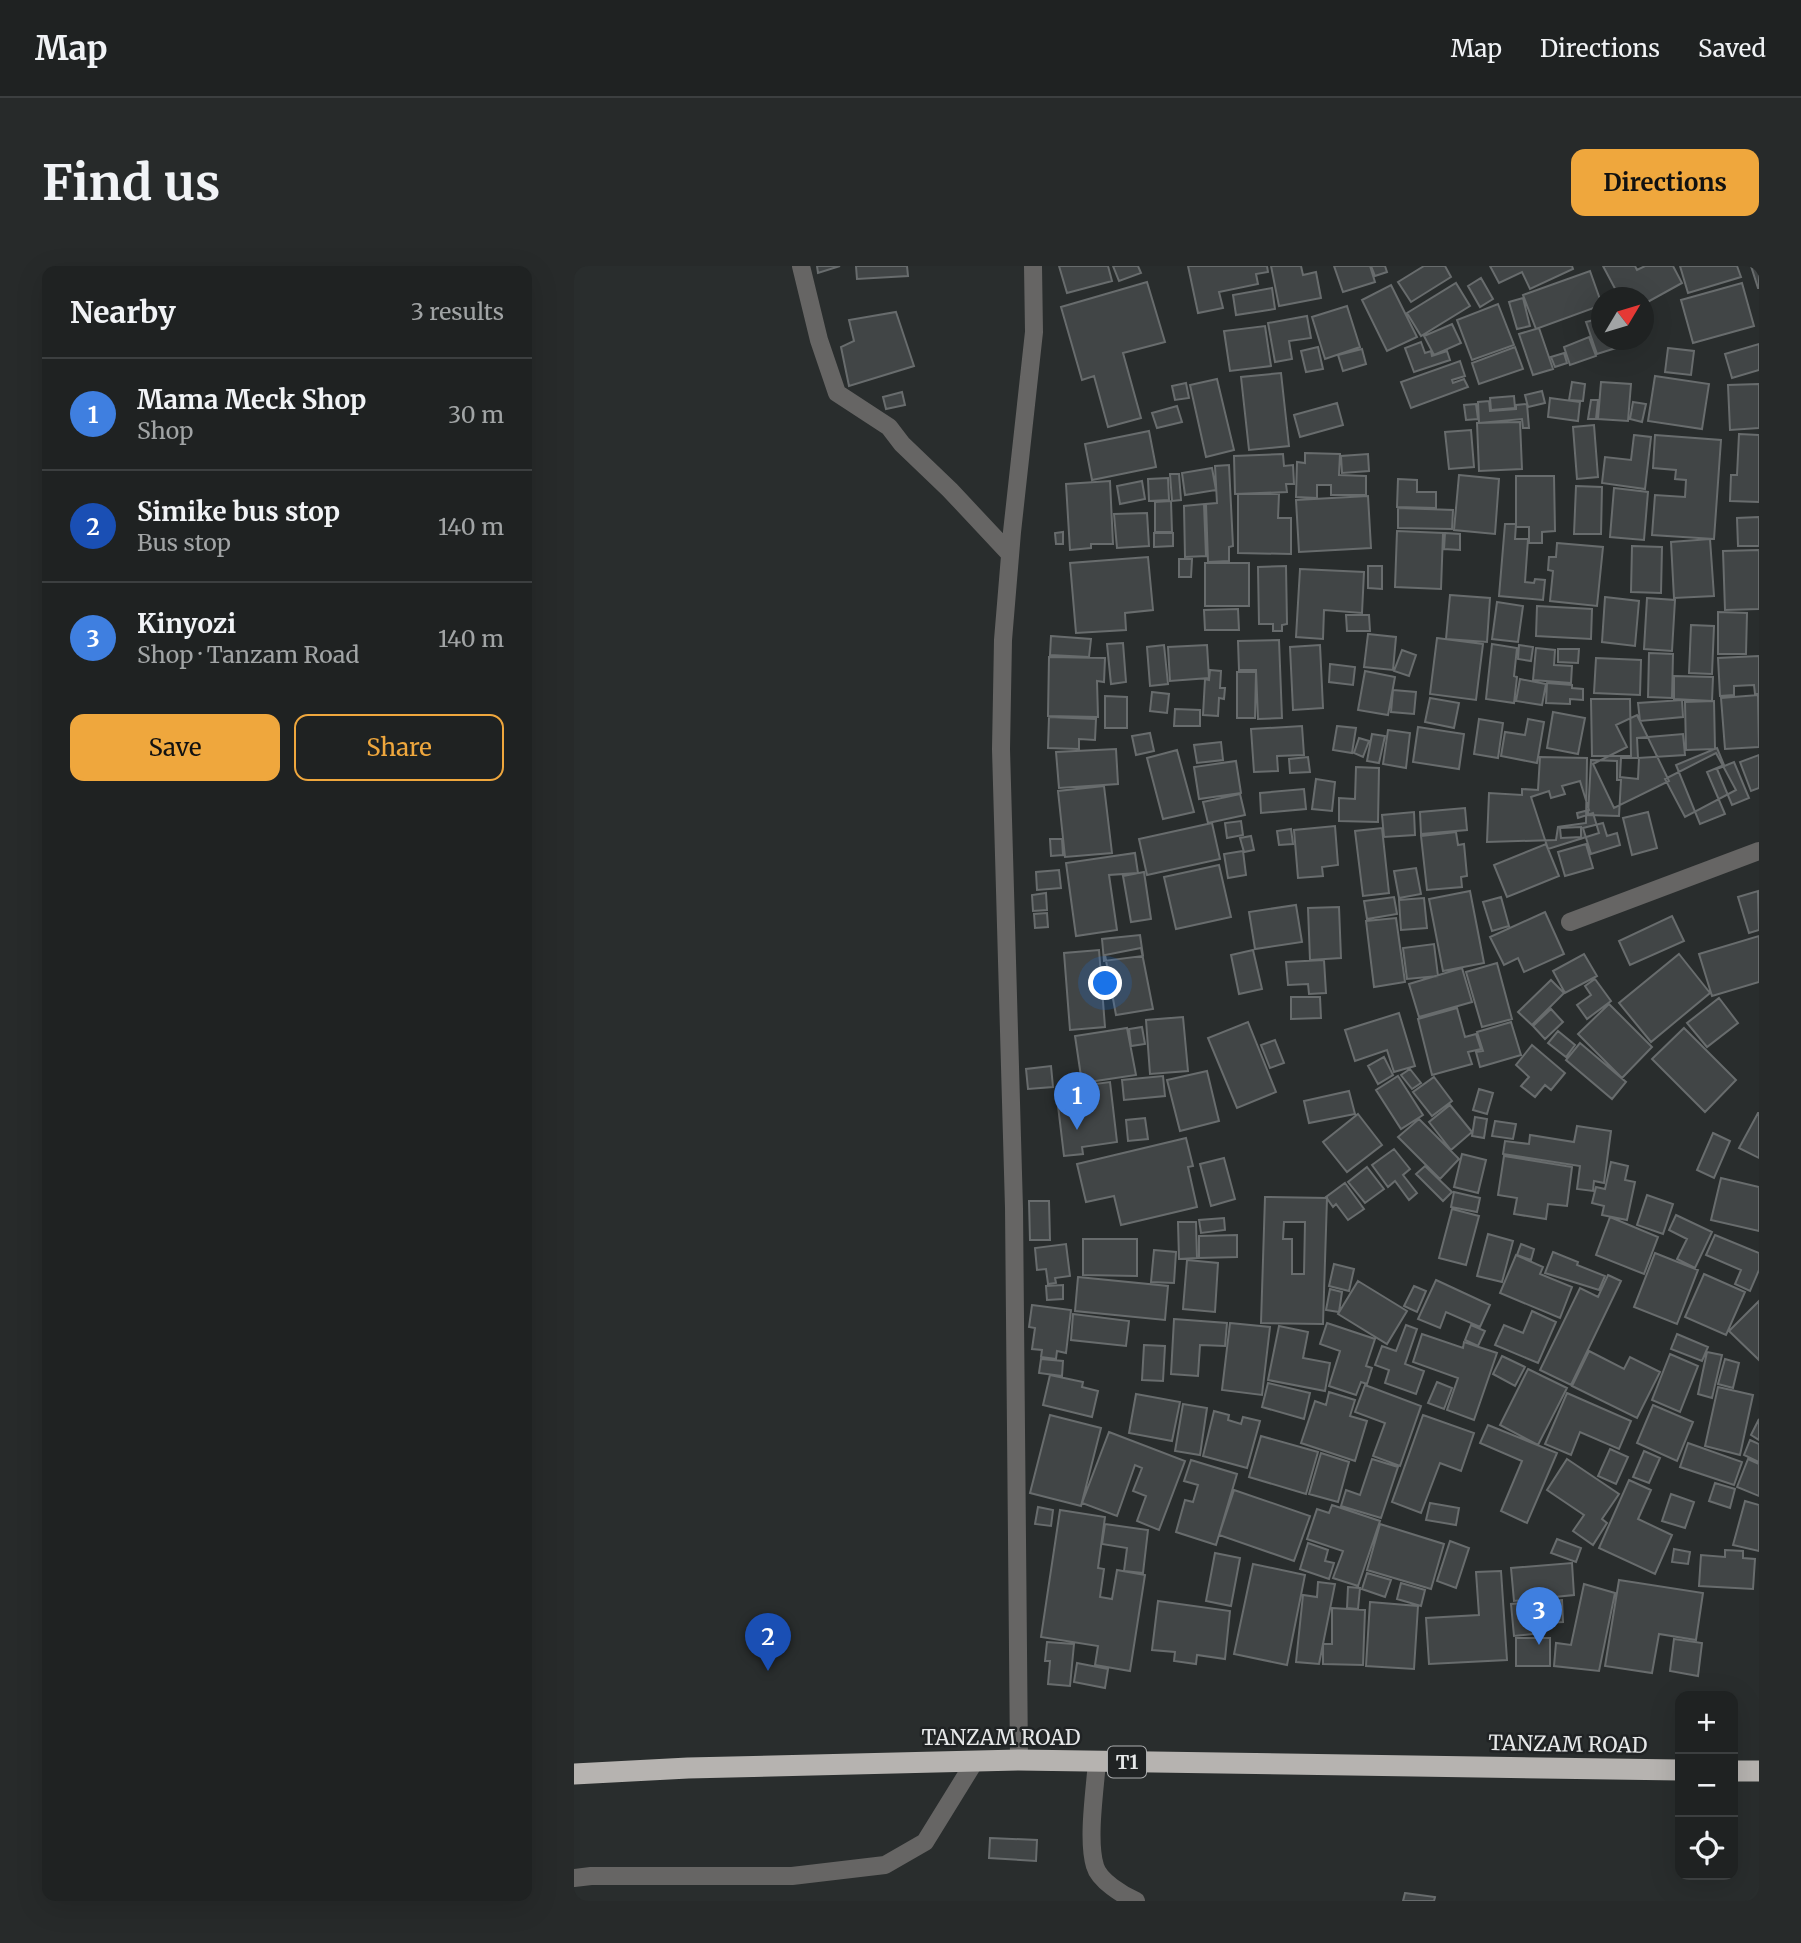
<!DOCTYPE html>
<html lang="en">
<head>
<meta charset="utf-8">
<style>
	:root { --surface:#1f2222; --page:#272a2a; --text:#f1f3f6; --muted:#a1a4a5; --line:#3c3f40; --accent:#efa73d }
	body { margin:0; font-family:Merriweather,serif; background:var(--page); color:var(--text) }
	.controls { position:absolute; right:21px; bottom:21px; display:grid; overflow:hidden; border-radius:14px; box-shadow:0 7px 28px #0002 }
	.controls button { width:63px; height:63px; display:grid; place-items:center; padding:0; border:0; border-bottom:2px solid var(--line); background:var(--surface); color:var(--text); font:35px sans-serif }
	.compass { position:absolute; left:1017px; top:21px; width:63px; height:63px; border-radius:50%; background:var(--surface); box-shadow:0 7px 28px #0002; rotate:52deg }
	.you { position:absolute; left:532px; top:718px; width:24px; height:24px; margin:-18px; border:5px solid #fff; border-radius:50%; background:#1a73e8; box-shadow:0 0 0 10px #1a73e833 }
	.badge { display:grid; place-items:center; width:46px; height:46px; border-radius:50%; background:var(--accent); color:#fff; font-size:23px; font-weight:700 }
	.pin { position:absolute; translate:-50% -58px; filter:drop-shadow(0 2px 4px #0008) }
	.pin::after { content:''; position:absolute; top:37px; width:24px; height:21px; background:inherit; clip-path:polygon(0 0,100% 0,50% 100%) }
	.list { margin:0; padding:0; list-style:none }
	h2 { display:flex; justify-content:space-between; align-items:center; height:91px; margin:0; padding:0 28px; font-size:30px }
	h2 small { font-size:23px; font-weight:400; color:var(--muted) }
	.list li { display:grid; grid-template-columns:46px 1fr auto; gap:21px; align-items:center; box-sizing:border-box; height:112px; padding:0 28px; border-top:2px solid var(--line) }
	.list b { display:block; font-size:26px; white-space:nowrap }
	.list p { margin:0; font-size:23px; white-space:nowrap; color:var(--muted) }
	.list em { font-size:23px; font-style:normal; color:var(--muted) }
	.actions { display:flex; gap:14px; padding:21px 28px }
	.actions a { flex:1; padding:16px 0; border:2px solid var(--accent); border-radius:14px; text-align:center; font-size:24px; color:var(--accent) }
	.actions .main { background:var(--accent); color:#111 }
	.icon { flex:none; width:38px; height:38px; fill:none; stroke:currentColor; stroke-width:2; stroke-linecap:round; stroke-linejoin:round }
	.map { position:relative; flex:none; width:1185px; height:1635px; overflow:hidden; border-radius:14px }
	header { display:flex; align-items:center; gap:42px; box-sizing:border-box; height:98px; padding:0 35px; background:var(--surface); border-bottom:2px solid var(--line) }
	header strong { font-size:33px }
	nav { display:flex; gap:38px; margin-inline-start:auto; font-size:24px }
	.intro { display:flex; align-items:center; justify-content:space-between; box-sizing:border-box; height:168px; padding:0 42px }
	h1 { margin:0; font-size:49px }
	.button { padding:18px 32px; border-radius:14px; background:var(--accent); color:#111; font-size:24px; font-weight:700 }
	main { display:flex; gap:42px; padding:0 42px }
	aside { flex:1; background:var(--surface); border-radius:14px; box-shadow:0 7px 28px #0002 }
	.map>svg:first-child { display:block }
	.building { fill:#414546; stroke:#686c6d; stroke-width:2; fill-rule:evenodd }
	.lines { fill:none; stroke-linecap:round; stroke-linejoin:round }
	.street { stroke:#666564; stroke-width:18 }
	.highway { stroke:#b6b3b0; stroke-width:21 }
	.labels { text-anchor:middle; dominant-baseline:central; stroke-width:5; stroke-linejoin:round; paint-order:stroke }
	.shield { fill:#202324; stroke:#abadae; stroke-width:2 }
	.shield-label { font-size:19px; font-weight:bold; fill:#e6e8e9 }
	.street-label { font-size:21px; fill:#e6e8e9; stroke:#202324 }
</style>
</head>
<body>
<header>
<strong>Map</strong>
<nav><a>Map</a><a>Directions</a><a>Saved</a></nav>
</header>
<div class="intro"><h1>Find us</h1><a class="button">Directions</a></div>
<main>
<aside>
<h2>Nearby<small>3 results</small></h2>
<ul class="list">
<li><span class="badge" style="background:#3f7fe0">1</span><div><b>Mama Meck Shop</b><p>Shop</p></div><em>30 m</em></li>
<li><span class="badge" style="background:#1a4fb4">2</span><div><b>Simike bus stop</b><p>Bus stop</p></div><em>140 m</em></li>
<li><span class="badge" style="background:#3f7fe0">3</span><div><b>Kinyozi</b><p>Shop · Tanzam Road</p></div><em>140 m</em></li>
</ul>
<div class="actions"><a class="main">Save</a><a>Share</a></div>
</aside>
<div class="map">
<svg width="1185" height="1635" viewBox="0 0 1185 1635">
	<rect width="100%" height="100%" fill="#292d2d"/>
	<path class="building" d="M243,0H266L244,7Z
		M282,0H333L334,10L283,13Z
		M485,0H534L538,15L493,27Z
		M539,0H564L567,7L545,15Z
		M614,0H693L694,6L682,8L684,18L645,26L649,42L624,47Z
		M697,0H727L729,9L742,6L747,32L705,40Z
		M760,0H796L801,16L769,26Z
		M797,0H811L813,6L801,10Z
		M850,0H871L877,11L837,36L824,16Z
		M916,0H998L999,3L956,23L948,6L925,17Z
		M1029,0H1061L1063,4L1071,0H1099L1108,17L1070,38V32H1046Z
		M1106,0H1163L1167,11L1114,27Z
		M1177,0H1185V22H1184Z
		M1016,5L1028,39L962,63L949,29Z
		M907,12L919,33L906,41L894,20Z
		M573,16L591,76L549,87L567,152L534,161L520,110L508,114L487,41Z
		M882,17L896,40L847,70L833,47Z
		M1168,17L1180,60L1119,77L1107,34Z
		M817,19L843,71L813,85L788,34Z
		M698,22L701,43L662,49L659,29Z
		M949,32L956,60L943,63L935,36Z
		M924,38L940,79L898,94L883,54Z
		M773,40L786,81L751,93L738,51Z
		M322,46L340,100L275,120L267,81L280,75L275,54Z
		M733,50L737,72L715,75L718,93L701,96L694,57Z
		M1028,52V74H1040L1042,82L1023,88L1012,56Z
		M878,58L887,77L860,89L850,70Z
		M691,60L697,100L656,105L650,65Z
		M965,62L979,103L959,109L945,68Z
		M1015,71L1022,90L996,99L990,81Z
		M847,76L851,87L857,85L858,90L873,85L876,94L840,106L831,82Z
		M1185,78V104L1158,112L1151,88Z
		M744,81L749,103L732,106L727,85Z
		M941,81L949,103L905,118L898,97Z
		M1094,82L1120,85L1117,109L1091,106Z
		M788,83L792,98L769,105L764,89Z
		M990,87L993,97L981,101L977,91Z
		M886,95L891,110L878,114L879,117L890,113L894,121L837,142L827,116Z
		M707,107L715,180L675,184L667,111Z
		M1081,110L1135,118L1128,163L1074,155Z
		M643,113L660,184L632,191L616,119Z
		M998,116L1011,118L1009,135L995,134Z
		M1027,116L1057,118L1054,155L1024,153Z
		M612,117L615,132L601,134L598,120Z
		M1185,118V162L1156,164L1154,119Z
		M968,125L971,137L954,141L951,129Z
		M328,126L331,139L312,143L309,131Z
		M940,130L941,142L917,144L916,132Z
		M976,132L1006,136L1004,155L974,151Z
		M1017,134H1024L1022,153H1014Z
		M915,135L916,145L942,143V139L953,138L955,162H949L948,153L905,157L904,136Z
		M1059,136L1072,138L1068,156L1056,153Z
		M763,137L769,159L726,171L720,149Z
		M902,138L904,153L892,154L890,139Z
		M603,140L608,156L583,162L578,147Z
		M946,156L948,203L905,205L903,157Z
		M1020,159L1024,211L1003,213L999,161Z
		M897,164L900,201L875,203L871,166Z
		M575,165L582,201L518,214L511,178Z
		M1165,168L1185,169V236L1156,235L1157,209H1163Z
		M1060,169L1077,171L1071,223L1028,217L1031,191L1057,194Z
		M1081,169L1147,174L1140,273L1078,269L1081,229L1111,231L1112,214L1101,213L1102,204L1079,202Z
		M731,187L766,188L765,209L792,210V229H757V219H743V232L722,231L723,196L731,197Z
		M709,188L710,200L719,199L720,218H712L713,226L661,228L660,190Z
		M794,188L795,205L768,207L767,190Z
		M655,199L659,280L655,281V295L634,296L632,238L643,237L641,200Z
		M638,202L642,224L611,229L608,207Z
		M596,208H605L607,234L598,235Z
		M885,209L925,213L921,268L880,264Z
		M942,210H980L981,265L968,266V277H955V261H942Z
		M594,212L595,234L575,235L574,213Z
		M824,213L843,214V226H862V242L823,241Z
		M536,215L539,278H517V282L496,284L492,218Z
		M568,215L571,233L546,238L543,220Z
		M1002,220L1028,221L1027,268H1000Z
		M1040,222L1074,226L1070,274L1036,271Z
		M664,228H705L704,252H717V288L664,287Z
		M794,230L797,282L725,286L722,234Z
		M597,235L598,266H581V236Z
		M630,238L632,290L611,291L610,240Z
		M824,242L879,244L878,263L824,262Z
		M573,247L575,280L543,282L540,248Z
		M1185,251V280H1164L1163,252Z
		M931,258H942L941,273H954L951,316L960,317L961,313L971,314L969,334L925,330Z
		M823,265L869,267L867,323L821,321Z
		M489,266V278H482L481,267Z
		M580,267H599V280L580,281Z
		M871,267L886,268V284L870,283Z
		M1136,273L1140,330L1100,332L1097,276Z
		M983,277L1029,281L1023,340L976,335L979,305L974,304L975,291H982Z
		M1058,280L1088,281L1087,327L1057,326Z
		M1185,284V343L1151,344L1149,285Z
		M574,291L579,344L551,347L552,364L502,367L496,297Z
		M605,293H618L617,311H605Z
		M631,297H675V340H631Z
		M712,300L713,358L708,359V365H699V358H685L684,301Z
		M794,300H808V323L794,322Z
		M726,303L790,306L788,347L750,344L749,373L722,371Z
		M876,329L916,332L913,376L872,373Z
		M1031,331L1065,335L1061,380L1028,376Z
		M1073,332L1101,334L1098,385L1070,383Z
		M923,336L949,340L944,376L918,373Z
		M963,340L1018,343L1017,373L962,370Z
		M664,343L665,364H631L630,344Z
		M1144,346L1173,347L1172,388H1144Z
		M772,349H795L796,365H773Z
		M1117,359L1140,360L1138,408L1115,407Z
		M794,368L822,371L819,404L790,401Z
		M477,370L517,373L515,391L476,389Z
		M863,372L909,378L902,434L856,428Z
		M705,374L708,452L684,453L682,404H665L664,375Z
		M549,377L552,416L537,418L533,378Z
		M918,378L943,382L940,410L943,411L940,437L912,433Z
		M590,379L594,418L576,420L573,381Z
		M633,379L635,412L596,415L594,381Z
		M746,379L749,442L719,444L716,381Z
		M945,379L959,381L957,395L944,393Z
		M962,382L981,384L980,399L998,400L997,417L959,414Z
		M984,383H1005L1004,397L984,396Z
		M828,384L842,389L835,410L820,405Z
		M1075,387L1099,388L1098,432L1074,431Z
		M1185,390V428H1181L1180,419L1160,420V429L1146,430L1144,392Z
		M475,391L531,392L530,416L523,415L524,451L474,450Z
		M1022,392L1067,394L1066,429L1020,427Z
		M756,398L781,401L779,419L755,416Z
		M636,404L647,405L646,422H651L650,433L645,432L644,450L629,449L631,413L635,414Z
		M791,405L821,411L814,449L784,444Z
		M663,406H682L681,452H663Z
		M1100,410L1139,411L1138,435L1100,433Z
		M946,413L972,418L968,439L942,435Z
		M973,417L998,419V422L1009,423V434L996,433V438L972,437Z
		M819,424L842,426L840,448L817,446Z
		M578,426L595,428L593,447L576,445Z
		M1184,429L1185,481L1151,483L1147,432Z
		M531,430L553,431V462H531Z
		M856,432L885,437L880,462L851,456Z
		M1017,433H1056L1057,490H1018Z
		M1108,434L1109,451L1066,455L1064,437Z
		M1140,435L1141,483L1112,484L1111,436Z
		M601,443L626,444V460H600Z
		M979,446L1011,452L1004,488L973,482Z
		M1063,449L1095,515L1040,542L1019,498L1053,481L1042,459Z
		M475,451L522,453L521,474L505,473V483L474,482Z
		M905,453L929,457L924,492L900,488Z
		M954,453L970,456L963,497L927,490L931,466L951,469Z
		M728,460L730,489L703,490L704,505L680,506L677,463Z
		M763,460L782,462L778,487L759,484Z
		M844,461L890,468L885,503L839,496Z
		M814,464L836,467L832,502L809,498Z
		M576,467L580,485L562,489L558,470Z
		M798,468L811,470L805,497L793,495Z
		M1109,468L1111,489L1064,492L1063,472Z
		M785,472L795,475L789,491L780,487Z
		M647,476L649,494L623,497L620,479Z
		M1143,482L1150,499L1133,506L1151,548L1126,558L1102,499Z
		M542,483L544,518L485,522L482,486Z
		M603,484L620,546L589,553L573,492Z
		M1142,487L1162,524L1111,551L1091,513Z
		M1185,489V522L1177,525L1166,496Z
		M734,491L736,506L716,507L715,493Z
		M966,491L1013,492L1012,557L984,561L982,574L913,576L915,527L948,529V523L964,524Z
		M1047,492H1065L1064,513L1046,511Z
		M1017,494L1043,495V514H1047L1045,550L1014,549Z
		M662,495L667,527L625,533L620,501Z
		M1160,496L1175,532L1158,539L1143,503Z
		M782,501L805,502L804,556L765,555V532L781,533Z
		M742,513L761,516L758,545L738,543Z
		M1006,515L1015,544L1003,547L1004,552L1019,547L1025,567L974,583L957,531L975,525L977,532L991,528L988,520Z
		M530,520L538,587L491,591L484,525Z
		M730,523L732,543L687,547L686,527Z
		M666,528L671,549L634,557L629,536Z
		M891,542L893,564L847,568L846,546Z
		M840,546L841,569L810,571L808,549Z
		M1074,546L1083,582L1058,589L1049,552Z
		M667,555L669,569L653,572L651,557Z
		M638,557L646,593L573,609L565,573Z
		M1029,557L1033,570L1043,567L1046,579L1017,588L1009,562Z
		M761,560L764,599L748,601L749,610L724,612L720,564Z
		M1007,561V571L987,572L986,562Z
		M808,562L815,627L789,630L781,565Z
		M717,563L719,578L705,579L703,565Z
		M882,566L884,579L890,578L893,610L887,611L888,621L853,624L847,570Z
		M677,570L680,584L670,586L666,572Z
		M476,573H488L489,589L477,590Z
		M972,578L985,610L933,631L920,599Z
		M1012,578L1019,602L991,610L984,586Z
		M669,585L672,609L654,612L650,588Z
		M561,587L564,607L535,609L543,664L502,670L492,597Z
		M645,599L657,651L602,663L590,611Z
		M842,602L847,628L825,632L820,605Z
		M485,604L487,622L463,624L462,606Z
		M570,606L577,653L557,656L549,610Z
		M896,625L910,697L869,705L855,633Z
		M1184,625L1185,664L1175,667L1164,631Z
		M472,627L473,644L459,645L458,629Z
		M820,631L823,648L793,653L790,635Z
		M927,631L935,660L918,665L909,636Z
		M850,632L853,662L827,664L825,634Z
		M722,639L728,676L681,683L675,646Z
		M765,641L767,692L736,694L734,642Z
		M971,646L990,688L950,706L944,692L930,699L916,671Z
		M473,647L474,661L461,662L460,648Z
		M1098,650L1110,675L1056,699L1045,675Z
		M822,652L831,716L800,721L792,655Z
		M566,669L569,690L530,695L528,673Z
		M1185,670V716L1138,730L1125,688Z
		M860,678L864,710L833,713L829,682Z
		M567,682L579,743L542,749L531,689Z
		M525,684L531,761L496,764L490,687Z
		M679,684L688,723L665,728L657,689Z
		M1010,688L1023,710L991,727L979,705Z
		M1105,688L1136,727L1077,776L1045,737Z
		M750,694L752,727L735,728L734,718L714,719L712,696Z
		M923,697L938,753L908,761L892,706Z
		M888,702L898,736L845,751L835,718Z
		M1021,713L1037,735L1013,753L1003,739L1017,729L1011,720Z
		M977,714L990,727L958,759L944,746Z
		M717,731H746L747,752L717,753Z
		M1145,732L1164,757L1133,781L1113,757Z
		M1035,738L1078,781L1048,812L1004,768Z
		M883,742L891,771L902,768L907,783L894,786L898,798L858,809L844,753Z
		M977,743L989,756L971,773L959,760Z
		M825,747L841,800L820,806L813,784L781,795L771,764Z
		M609,751L614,805L576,808L572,754Z
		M674,756L702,826L663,842L634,772Z
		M937,756L947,789L906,801L902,786L909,785L903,766Z
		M568,761L571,778L557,780L555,763Z
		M553,762L562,809L508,817L501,770Z
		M1110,762L1162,814L1131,846L1078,793Z
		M984,765L1001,779L992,791L974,777Z
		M701,774L710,797L696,802L687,779Z
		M1006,777L1052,816L1038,833L992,794Z
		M958,779L991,807L977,824L971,819L961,831L947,820L955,811L942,799Z
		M810,791L819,809L804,818L794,800Z
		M477,800L479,821L454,823L452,803Z
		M836,803L847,817L838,823L827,809Z
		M633,805L645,855L606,865L593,814Z
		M589,810L591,830L550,834L548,814Z
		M824,810L849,849L827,863L802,824Z
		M860,811L878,835L858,850L839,826Z
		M536,816L543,876L508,881L509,888L490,890L482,823Z
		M905,823L919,827L913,848L899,844Z
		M775,825L781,848L735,857L730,835Z
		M876,839L898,866L877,884L855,856Z
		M1184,847H1185V892L1165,882Z
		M784,848L808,879L773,906L749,876Z
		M901,851L913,853L910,872L898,870Z
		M571,852L574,873L554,875L552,854Z
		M845,853L885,893L866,913L824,871Z
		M921,855L942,858L939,873L918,870Z
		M1003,860L1037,865L1030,917L1020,915L1019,925L1003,923L1006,900L929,888L931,875L955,878L956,869L1000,876Z
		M1139,867L1156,875L1140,912L1123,904Z
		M612,872L619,900L614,901L623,941L547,959L540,930L512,936L503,898Z
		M820,883L836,903L829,909L843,927L835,934L821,915L814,921L798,899Z
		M888,888L912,894L904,927L880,921Z
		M930,890L998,901L993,940L974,938L972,953L940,948L943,932L924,929Z
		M650,892L661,933L637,940L626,898Z
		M1037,896L1054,900L1051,914L1061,916L1053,954L1028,949L1030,940L1018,937L1022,921L1031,923Z
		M851,900L878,926L869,935L842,908Z
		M793,901L810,923L791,937L774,916Z
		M1147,912L1185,921V965L1137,954Z
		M771,917L790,943L774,954L762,938L759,941L752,931Z
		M880,926L906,932L903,946L877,941Z
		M1073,929L1099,938L1089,968L1063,959Z
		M691,931L753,932L749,1058L687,1057ZM710,956H731L730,1008H718V973H709Z
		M455,935H475L476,974H456Z
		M878,943L905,950L892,999L865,992Z
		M1102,949L1138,966L1121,1002L1103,993L1113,973L1095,964Z
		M1036,951L1084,971L1070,1008L1022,989Z
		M650,952L651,964L627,967L625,954Z
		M604,956H622L623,992L605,993Z
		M914,968L939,975L928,1016L903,1010Z
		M663,969V991L625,992V970Z
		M1141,969L1185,987V1004L1176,1025L1161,1018L1167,1004L1132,989Z
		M509,973H563V1010L509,1009Z
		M492,978L496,1010L481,1012L482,1017L474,1018L472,1003L463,1004L461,982Z
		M947,978L960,983L957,994L943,989Z
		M580,984L602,986L600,1017L577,1016Z
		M979,986L1004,996L1003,999L1031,1010L1025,1024L971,1007Z
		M1081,987L1124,1004L1103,1058L1060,1041Z
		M942,989L969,1001L966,1008L998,1021L986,1052L926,1027Z
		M613,994L644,997L641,1046L609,1043Z
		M760,998L780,1003L775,1025L755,1020Z
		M1130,1008L1171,1026L1152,1069L1111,1051Z
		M1034,1009L1047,1015L997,1119L966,1104L1006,1022L1024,1031Z
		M504,1011L594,1020L591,1054L501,1045Z
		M862,1014L916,1039L906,1061L872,1046L866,1062L844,1053Z
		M784,1015L833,1045L813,1078L764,1048Z
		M489,1019V1033L473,1034L472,1020Z
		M840,1020L852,1025L843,1046L830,1040Z
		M756,1023L768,1026L765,1046L752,1044Z
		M1185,1035V1094L1155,1065Z
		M458,1039L497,1044L492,1087L483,1085L482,1093L467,1091L468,1084L458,1083L461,1062L455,1061Z
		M958,1045L982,1056L964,1097L921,1079L930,1059L949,1067Z
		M499,1048L555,1055L552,1080L497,1074Z
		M600,1053L653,1057L651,1080L626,1079L624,1110L597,1108Z
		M656,1057L696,1061L688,1129L648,1124Z
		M753,1057L801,1073L792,1100L798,1102L793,1118L787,1116L782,1129L755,1120L766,1085L746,1078Z
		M832,1059L843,1063L831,1098L850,1105L842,1128L811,1117L815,1104L801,1099L808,1080L822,1085Z
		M897,1059L911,1065L904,1080L891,1074Z
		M705,1060L734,1066L729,1092L756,1097L751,1125L694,1114Z
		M848,1068L889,1082L890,1076L923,1087L900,1154L873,1144L884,1112L839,1096Z
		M1103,1068L1134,1081L1128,1095L1097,1083Z
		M570,1079L591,1080L589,1115L568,1114Z
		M1015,1085L1050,1103L1056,1091L1086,1106L1063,1152L998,1120Z
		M1133,1086L1148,1089L1138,1132L1124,1128Z
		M1096,1088L1124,1100L1106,1146L1078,1134Z
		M928,1090L951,1101L941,1120L919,1108Z
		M467,1093L489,1095L488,1110L465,1107Z
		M1151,1093L1165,1097L1159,1122L1144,1118Z
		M954,1103L993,1122L964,1179L926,1159Z
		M476,1109L509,1116L508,1121L524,1125L518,1151L469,1139Z
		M863,1116L878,1122L870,1143L854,1137Z
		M694,1117L736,1127L730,1153L688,1141Z
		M791,1119L847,1140L826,1200L799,1190L811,1157L781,1146Z
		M1144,1121L1179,1129L1166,1189L1131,1180Z
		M755,1126L781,1134L776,1150L793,1155L781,1195L727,1177L741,1135L752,1139Z
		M993,1127L1057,1155L1045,1183L1006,1166L997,1189L971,1178Z
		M562,1128L606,1136L598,1175L555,1167Z
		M609,1138L633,1142L626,1189L601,1185Z
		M1079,1139L1119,1156L1103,1195L1063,1177Z
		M640,1145L655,1149L654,1154L667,1158L669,1151L686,1155L673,1202L629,1190Z
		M476,1149L527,1162L507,1240L456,1227Z
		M849,1149L900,1167L887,1205L866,1197L847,1247L818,1236Z
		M1185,1153V1174L1177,1169Z
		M914,1159L983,1187L953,1257L927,1245L948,1195L906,1177Z
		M535,1166L611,1195L585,1264L563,1255L572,1230L559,1225L568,1202L561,1199L543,1250L508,1237Z
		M687,1170L744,1186L732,1228L675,1211Z
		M1176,1174L1185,1178V1196L1170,1189Z
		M1114,1177L1168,1196L1160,1219L1106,1201Z
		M1036,1183L1054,1191L1042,1218L1024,1210Z
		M1070,1185L1086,1192L1075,1217L1059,1211Z
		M747,1187L775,1196L764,1236L735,1228Z
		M798,1193L824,1201L807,1252L767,1240L772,1224L786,1229Z
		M993,1193L1045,1228L1028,1253L1033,1257L1019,1279L999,1265L1010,1249L973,1224Z
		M1174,1193L1185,1198V1230L1163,1221Z
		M617,1194L663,1208L642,1279L602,1266L611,1234L619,1236L624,1219L610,1215Z
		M1055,1214L1077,1224L1064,1253L1098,1269L1081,1308L1025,1282Z
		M1141,1217L1161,1223L1156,1242L1135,1235Z
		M660,1224L736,1250L720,1295L645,1269Z
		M1097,1228L1120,1236L1111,1262L1088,1255Z
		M1171,1235L1185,1239V1285L1159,1279Z
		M856,1237L885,1242L882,1259L852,1254Z
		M758,1239L806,1255L784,1320L759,1312L769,1285L733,1273L743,1243L755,1247Z
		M464,1241L479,1244L477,1260L461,1258Z
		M486,1244L531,1251L524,1302L530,1303L526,1331L538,1333L543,1304L571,1309L556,1405L521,1399L524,1380L467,1371Z
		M531,1258L574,1264L569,1307L550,1305L553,1282L528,1278Z
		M806,1258L870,1278L857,1323L793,1304Z
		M983,1273L1007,1282L1002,1296L977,1287Z
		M876,1275L895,1282L882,1322L863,1315Z
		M734,1277L754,1284L751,1295L760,1297L755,1313L726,1303Z
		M1100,1283L1116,1286L1114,1298L1098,1296Z
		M1151,1284L1169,1285V1292L1181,1293L1179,1323L1125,1320L1127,1289L1151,1291Z
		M641,1287L666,1292L657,1340L632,1335Z
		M998,1297L1000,1329L940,1335L937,1302Z
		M679,1298L731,1309L713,1399L660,1388Z
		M927,1305L933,1394L855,1398L852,1352L905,1349L902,1306Z
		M793,1307L817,1314L811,1331L788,1323Z
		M1045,1314L1129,1327L1122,1374L1085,1368L1078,1407L1031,1400Z
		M744,1316L761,1318L745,1398L722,1396L729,1329L743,1331Z
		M827,1317L851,1324L847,1340L823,1333Z
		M1010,1318L1041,1327L1025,1405L980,1400L982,1377L997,1379Z
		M774,1321L786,1322L784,1343L773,1342Z
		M988,1334L989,1356L966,1357L967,1367L940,1370L937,1338Z
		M584,1335L656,1345L651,1393L623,1389L622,1398L600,1395L601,1386L578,1384Z
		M796,1336L844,1340L840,1403L792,1400Z
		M758,1342L791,1344L789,1399L749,1398V1378H758Z
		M942,1372H976V1400H942Z
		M1100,1373L1128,1377L1124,1410L1096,1405Z
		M473,1376L500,1378L496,1420L474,1418L476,1395H471Z
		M503,1397L534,1403L531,1422L500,1416Z
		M416,1572L463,1574L462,1595L415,1592Z
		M831,1627L861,1631L860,1635H829Z"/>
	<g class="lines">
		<path class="street" d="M227,0L245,74L263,127L315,161L328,178L376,224L436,288
			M996,656L1185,585
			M445,1494L440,942L427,483L429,374L438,266L460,66L459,0
			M523,1495C521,1524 513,1574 521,1600C525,1615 549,1629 562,1635
			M0,1612L17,1610H218L311,1599L351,1576L401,1495"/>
		<path class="highway" d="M1159,1505H1185
			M0,1508L114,1502L445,1494L1106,1504"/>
	</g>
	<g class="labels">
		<rect class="shield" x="534" y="1480.5" width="38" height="31" rx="5"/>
		<g class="shield-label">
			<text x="553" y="1496">T1</text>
		</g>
		<g class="street-label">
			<text x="427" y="1471">TANZAM ROAD</text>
			<text transform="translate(994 1478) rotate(1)">TANZAM ROAD</text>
		</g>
	</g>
</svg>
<div class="controls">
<button>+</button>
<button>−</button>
<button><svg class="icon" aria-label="locate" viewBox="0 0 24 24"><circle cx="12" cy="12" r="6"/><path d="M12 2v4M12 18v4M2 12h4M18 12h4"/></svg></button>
</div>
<svg class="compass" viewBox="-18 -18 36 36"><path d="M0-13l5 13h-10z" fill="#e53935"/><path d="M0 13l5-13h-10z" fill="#a1a4a5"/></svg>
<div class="you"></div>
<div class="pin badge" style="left:503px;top:864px;background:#3f7fe0">1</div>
<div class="pin badge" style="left:194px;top:1405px;background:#1a4fb4">2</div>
<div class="pin badge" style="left:965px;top:1379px;background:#3f7fe0">3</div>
</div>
</main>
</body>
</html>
